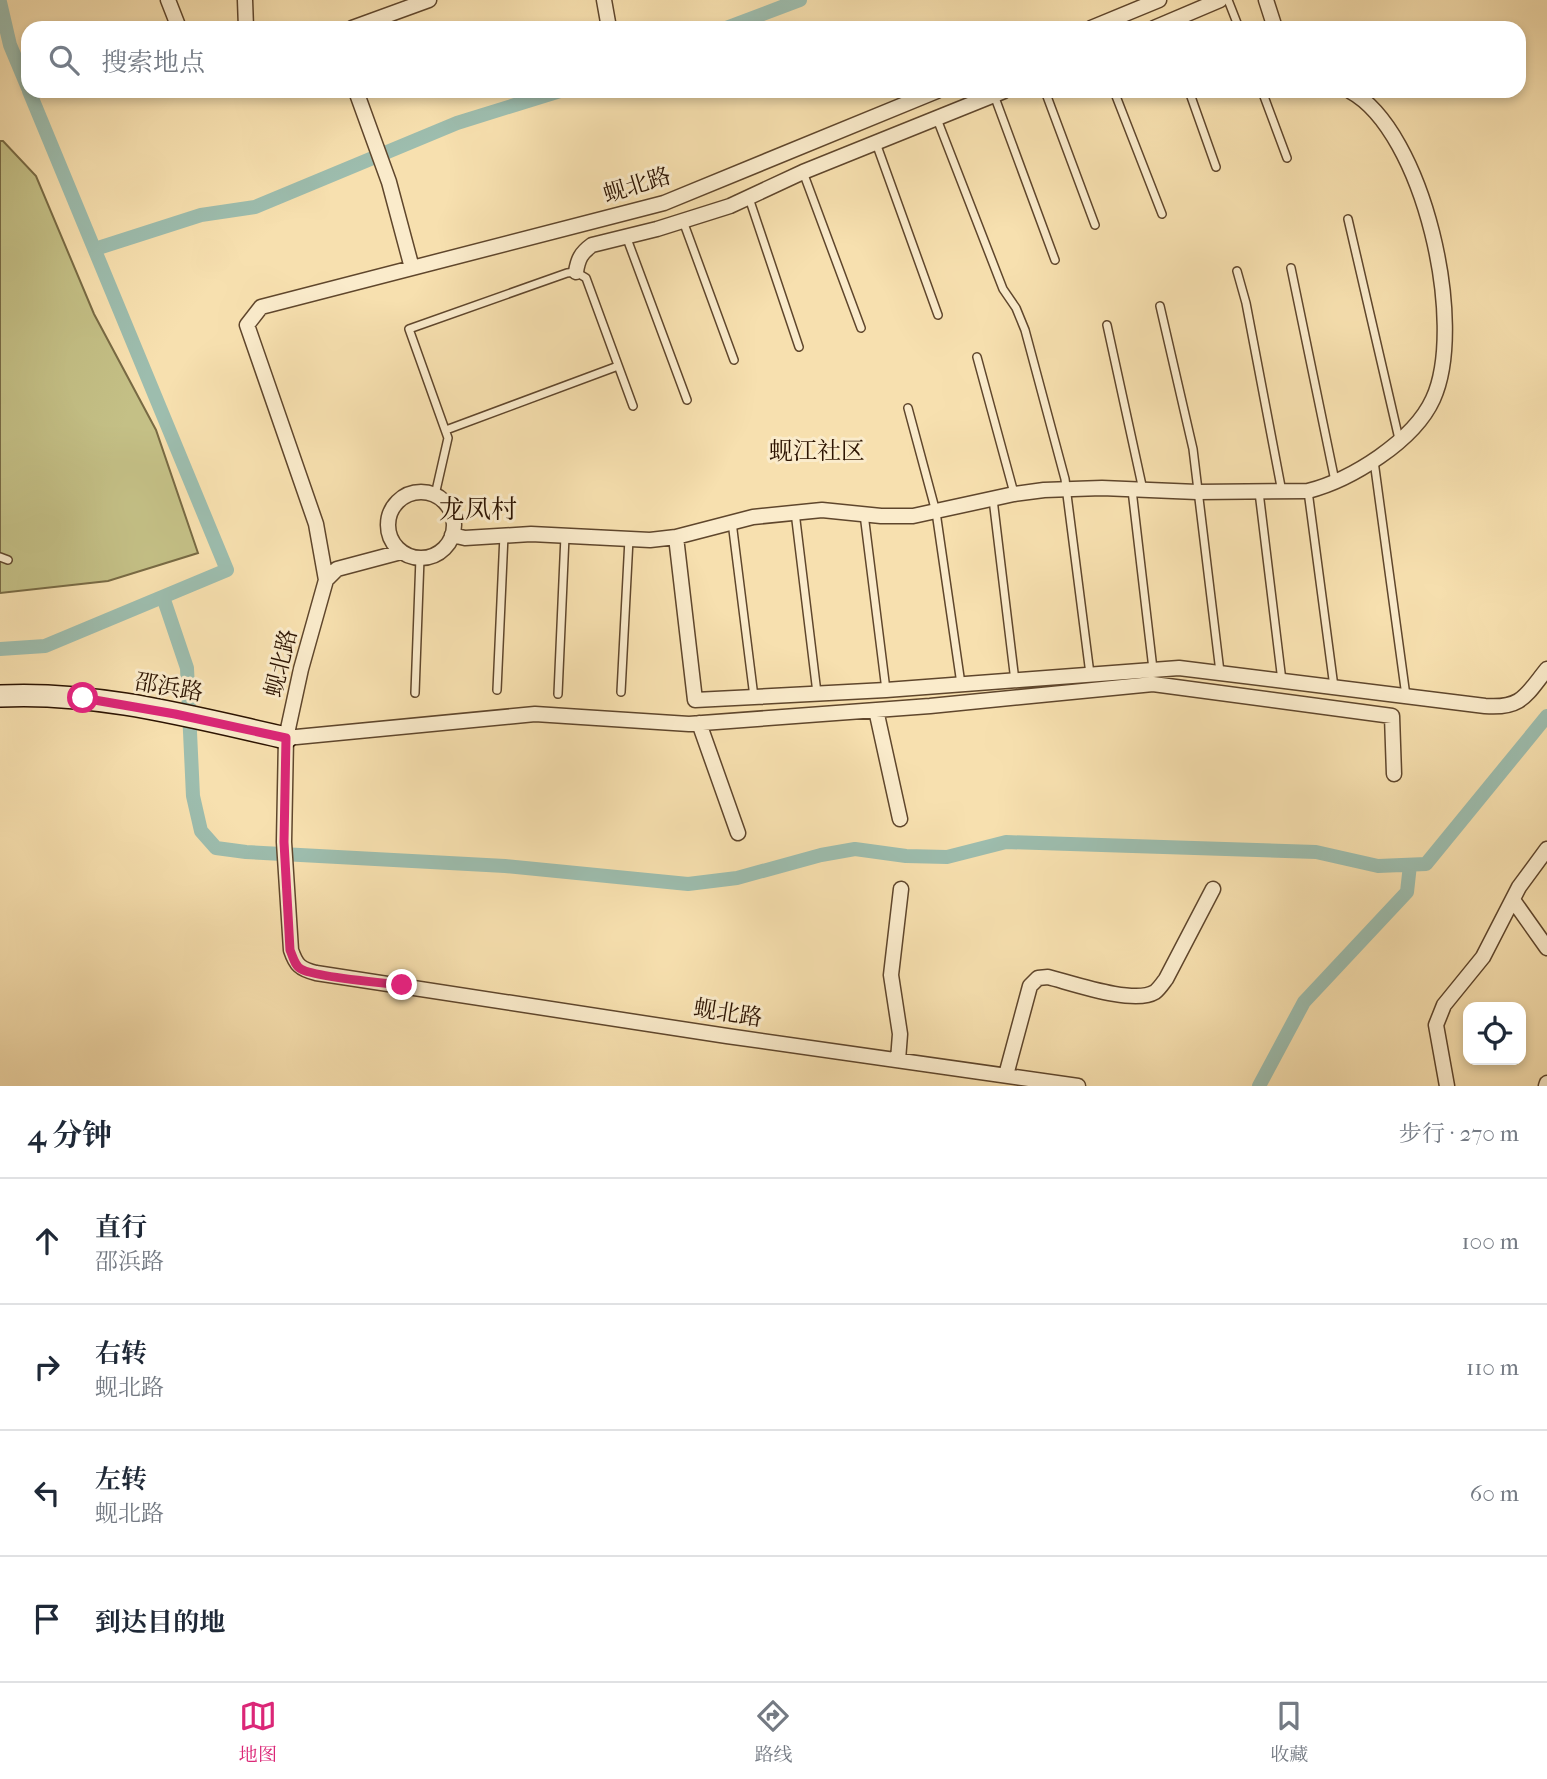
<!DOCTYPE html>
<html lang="zh">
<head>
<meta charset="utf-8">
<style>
	:root { --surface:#fff; --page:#f6f6f7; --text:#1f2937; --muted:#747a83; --line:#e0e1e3; --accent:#db2777 }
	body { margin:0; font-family:"IM FELL French Canon","Noto Serif SC",serif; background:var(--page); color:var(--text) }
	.controls { position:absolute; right:21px; bottom:21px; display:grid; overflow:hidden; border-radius:14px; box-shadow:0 4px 10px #0003 }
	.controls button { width:63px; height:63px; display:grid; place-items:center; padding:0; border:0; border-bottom:2px solid var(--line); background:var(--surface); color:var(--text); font:35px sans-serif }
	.stop { position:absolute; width:21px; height:21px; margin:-16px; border:5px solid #db2777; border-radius:50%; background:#fff }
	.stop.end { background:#db2777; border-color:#fff; box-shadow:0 2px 7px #0008 }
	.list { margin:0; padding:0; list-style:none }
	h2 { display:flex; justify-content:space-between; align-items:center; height:91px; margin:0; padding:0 28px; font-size:30px }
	h2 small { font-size:23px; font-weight:400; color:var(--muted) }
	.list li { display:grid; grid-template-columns:46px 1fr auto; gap:21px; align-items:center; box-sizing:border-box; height:126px; padding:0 28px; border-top:2px solid var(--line) }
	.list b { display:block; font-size:26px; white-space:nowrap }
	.list p { margin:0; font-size:23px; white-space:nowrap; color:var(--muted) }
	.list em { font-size:23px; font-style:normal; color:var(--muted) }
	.icon { flex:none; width:38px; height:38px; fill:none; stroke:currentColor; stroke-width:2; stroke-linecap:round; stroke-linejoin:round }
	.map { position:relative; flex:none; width:1547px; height:1086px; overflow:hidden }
	.search { position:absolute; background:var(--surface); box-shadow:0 4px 10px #0003; left:21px; right:21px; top:21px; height:77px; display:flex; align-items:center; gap:18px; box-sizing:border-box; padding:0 24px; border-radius:21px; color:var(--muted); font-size:26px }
	.sheet { height:595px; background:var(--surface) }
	nav { display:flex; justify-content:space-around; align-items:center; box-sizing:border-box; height:98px; border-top:2px solid var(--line); background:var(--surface); font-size:19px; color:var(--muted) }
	nav a { display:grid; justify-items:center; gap:4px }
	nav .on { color:var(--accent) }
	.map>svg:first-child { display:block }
	.green { fill:#c4c086; stroke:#786a44; stroke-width:2 }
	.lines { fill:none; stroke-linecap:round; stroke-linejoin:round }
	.canal { stroke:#9dbdae; stroke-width:14 }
	.lane-casing { stroke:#5f462c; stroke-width:10 }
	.street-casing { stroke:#5f462c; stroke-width:17 }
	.secondary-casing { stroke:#2c1301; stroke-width:24 }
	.lane { stroke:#faebcb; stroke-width:7 }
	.street { stroke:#faebcb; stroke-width:14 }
	.secondary { stroke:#faebcb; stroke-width:21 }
	.route { stroke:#db2777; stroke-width:9 }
	.labels { text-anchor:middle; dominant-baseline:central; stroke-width:6; stroke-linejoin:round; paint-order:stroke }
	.street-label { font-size:23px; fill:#2c1301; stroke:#faebcb }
	.neighbourhood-label { font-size:24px; fill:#2c1301; stroke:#faebcb }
	.quarter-label { font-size:26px; fill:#2c1301; stroke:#faebcb }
</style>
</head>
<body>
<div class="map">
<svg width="1547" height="1086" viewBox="0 0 1547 1086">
	<rect width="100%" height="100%" fill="#f7e0af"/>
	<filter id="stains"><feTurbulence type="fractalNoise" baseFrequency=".00286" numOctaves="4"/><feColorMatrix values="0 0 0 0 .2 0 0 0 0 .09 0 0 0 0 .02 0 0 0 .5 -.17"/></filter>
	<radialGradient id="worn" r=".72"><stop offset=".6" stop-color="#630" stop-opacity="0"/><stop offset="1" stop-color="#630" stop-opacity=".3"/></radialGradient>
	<path class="green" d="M0,141H3L36,176L94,314L156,430L198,553L108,581L0,593Z"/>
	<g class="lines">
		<path class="canal" d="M0,2L10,45L28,88
			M726,28L800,0
			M95,249L201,215L255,207L457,123L560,91
			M163,597L187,668L193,796L201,831L216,848L246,852L505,866L688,884L737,878L821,855L855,849L906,856L947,857L1006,842L1316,852L1378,866L1426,864L1547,716
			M0,649L45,646L227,570L29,91
			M1259,1086L1304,1002L1407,892L1410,865"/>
		<defs>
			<path id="lane" d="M1228,0L1239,28
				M1045,91L1095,225
				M1114,91L1162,214
				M1189,91L1216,167
				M1262,91L1287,158
				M994,95L1055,260
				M937,119L1003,289L1016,308L1025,330L1065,479L1090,674
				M876,143L938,315
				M803,172L861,328
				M749,198L799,347
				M1348,219L1399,439
				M683,221L734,360
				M626,236L687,400
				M1291,268L1335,481
				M1237,271L1246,303L1282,492
				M1160,306L1193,449L1220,672
				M1107,325L1143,490
				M977,357L1014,493
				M908,408L936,512L961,684
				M446,430L618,366
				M1374,461L1406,696
				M1132,490L1153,669
				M1308,491L1334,687
				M1259,492L1282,681
				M435,495L448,438L409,329L567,273L576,272L586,278L633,406
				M993,499L1015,681
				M795,512L817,693
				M864,514L886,690
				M732,522L754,697
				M0,557L8,560
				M497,690L504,535
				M621,692L629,539
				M415,693L420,558
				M558,694L565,536"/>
			<path id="street" d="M168,0L179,28
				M245,0L246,28
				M604,0L609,28
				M1266,0L1275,28
				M352,28L429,0
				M1091,28L1159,0
				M1154,28L1220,0
				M356,91L389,182L412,268
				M937,91L664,203L261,307L247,325L316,524L326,580L301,669L286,738L284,842L291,950C296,965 300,969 316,973L727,1036L1078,1086
				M576,272C578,259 581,253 592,245L657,229L730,206L803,172L1004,91
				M388 525a33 33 0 1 1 66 0a33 33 0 1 1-66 0Z
				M452,535L465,538L531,534L650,540L676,537L753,517L822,510L881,516H913L1014,494L1044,490L1102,488L1197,492L1308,491C1351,480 1414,441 1433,399C1467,325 1424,131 1350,91
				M676,537L695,700L886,690L1179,668L1485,706C1522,709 1526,695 1547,669
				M326,580L337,569L401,552
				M876,710L900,819
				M699,723L738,833
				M286,738L535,714L689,724L930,706L1153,684L1392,716L1394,774
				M1513,900L1547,948
				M898,1060L900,1034L891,975L901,889
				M1006,1075L1030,986L1038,978L1048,977C1072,983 1134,1005 1155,992C1159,989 1163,983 1166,979L1213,889
				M1447,1086L1436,1025L1444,1005L1483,957L1519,887L1547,849
				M1546,1086L1547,1083"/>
			<path id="secondary" d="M0,696C96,691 192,717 286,738"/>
		</defs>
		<use href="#lane" class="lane-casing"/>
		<use href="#street" class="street-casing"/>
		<use href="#secondary" class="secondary-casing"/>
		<use href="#lane" class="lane"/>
		<use href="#street" class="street"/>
		<use href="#secondary" class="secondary"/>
	</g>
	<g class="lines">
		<path class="route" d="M83,698L175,714L286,738L284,842L290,950C293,957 295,966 301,969C314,977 383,983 402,985"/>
	</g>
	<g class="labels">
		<g class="street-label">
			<text transform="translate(637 185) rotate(-17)">蚬北路</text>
			<text transform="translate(281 663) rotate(-76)">蚬北路</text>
			<text transform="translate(169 687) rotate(10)">邵浜路</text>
			<text transform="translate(728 1013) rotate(9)">蚬北路</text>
		</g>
		<g class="neighbourhood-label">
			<text x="817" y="451">蚬江社区</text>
		</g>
		<g class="quarter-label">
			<text x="478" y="509">龙凤村</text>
		</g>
	</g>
	<rect width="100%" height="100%" filter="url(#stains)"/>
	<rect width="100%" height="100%" fill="url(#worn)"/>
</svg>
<div class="controls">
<button><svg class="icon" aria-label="locate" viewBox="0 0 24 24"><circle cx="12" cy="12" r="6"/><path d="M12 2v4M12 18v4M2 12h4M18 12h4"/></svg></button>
</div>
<div class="stop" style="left:83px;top:698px"></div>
<div class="stop end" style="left:402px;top:985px"></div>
<div class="search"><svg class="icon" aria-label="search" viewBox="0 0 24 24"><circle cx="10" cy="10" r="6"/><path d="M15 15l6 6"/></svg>搜索地点</div>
</div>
<section class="sheet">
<h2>4 分钟<small>步行 · 270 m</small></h2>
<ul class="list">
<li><svg class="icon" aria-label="ahead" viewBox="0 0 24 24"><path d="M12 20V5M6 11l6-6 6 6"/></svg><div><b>直行</b><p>邵浜路</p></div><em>100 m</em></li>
<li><svg class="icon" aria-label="right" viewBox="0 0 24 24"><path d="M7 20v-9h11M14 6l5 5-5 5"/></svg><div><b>右转</b><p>蚬北路</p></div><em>110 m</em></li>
<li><svg class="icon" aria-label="left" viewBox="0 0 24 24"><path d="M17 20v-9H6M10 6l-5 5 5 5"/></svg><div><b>左转</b><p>蚬北路</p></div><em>60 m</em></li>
<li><svg class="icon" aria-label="arrive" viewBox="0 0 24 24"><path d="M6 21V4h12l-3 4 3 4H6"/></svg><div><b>到达目的地</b></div></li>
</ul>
</section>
<nav>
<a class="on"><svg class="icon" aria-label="map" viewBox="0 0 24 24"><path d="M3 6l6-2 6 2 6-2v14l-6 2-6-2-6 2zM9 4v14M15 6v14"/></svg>地图</a>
<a><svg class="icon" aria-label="directions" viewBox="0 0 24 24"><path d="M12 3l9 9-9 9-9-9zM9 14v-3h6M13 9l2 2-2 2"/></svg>路线</a>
<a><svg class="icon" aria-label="saved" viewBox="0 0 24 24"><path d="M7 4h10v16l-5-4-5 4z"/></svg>收藏</a>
</nav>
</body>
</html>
